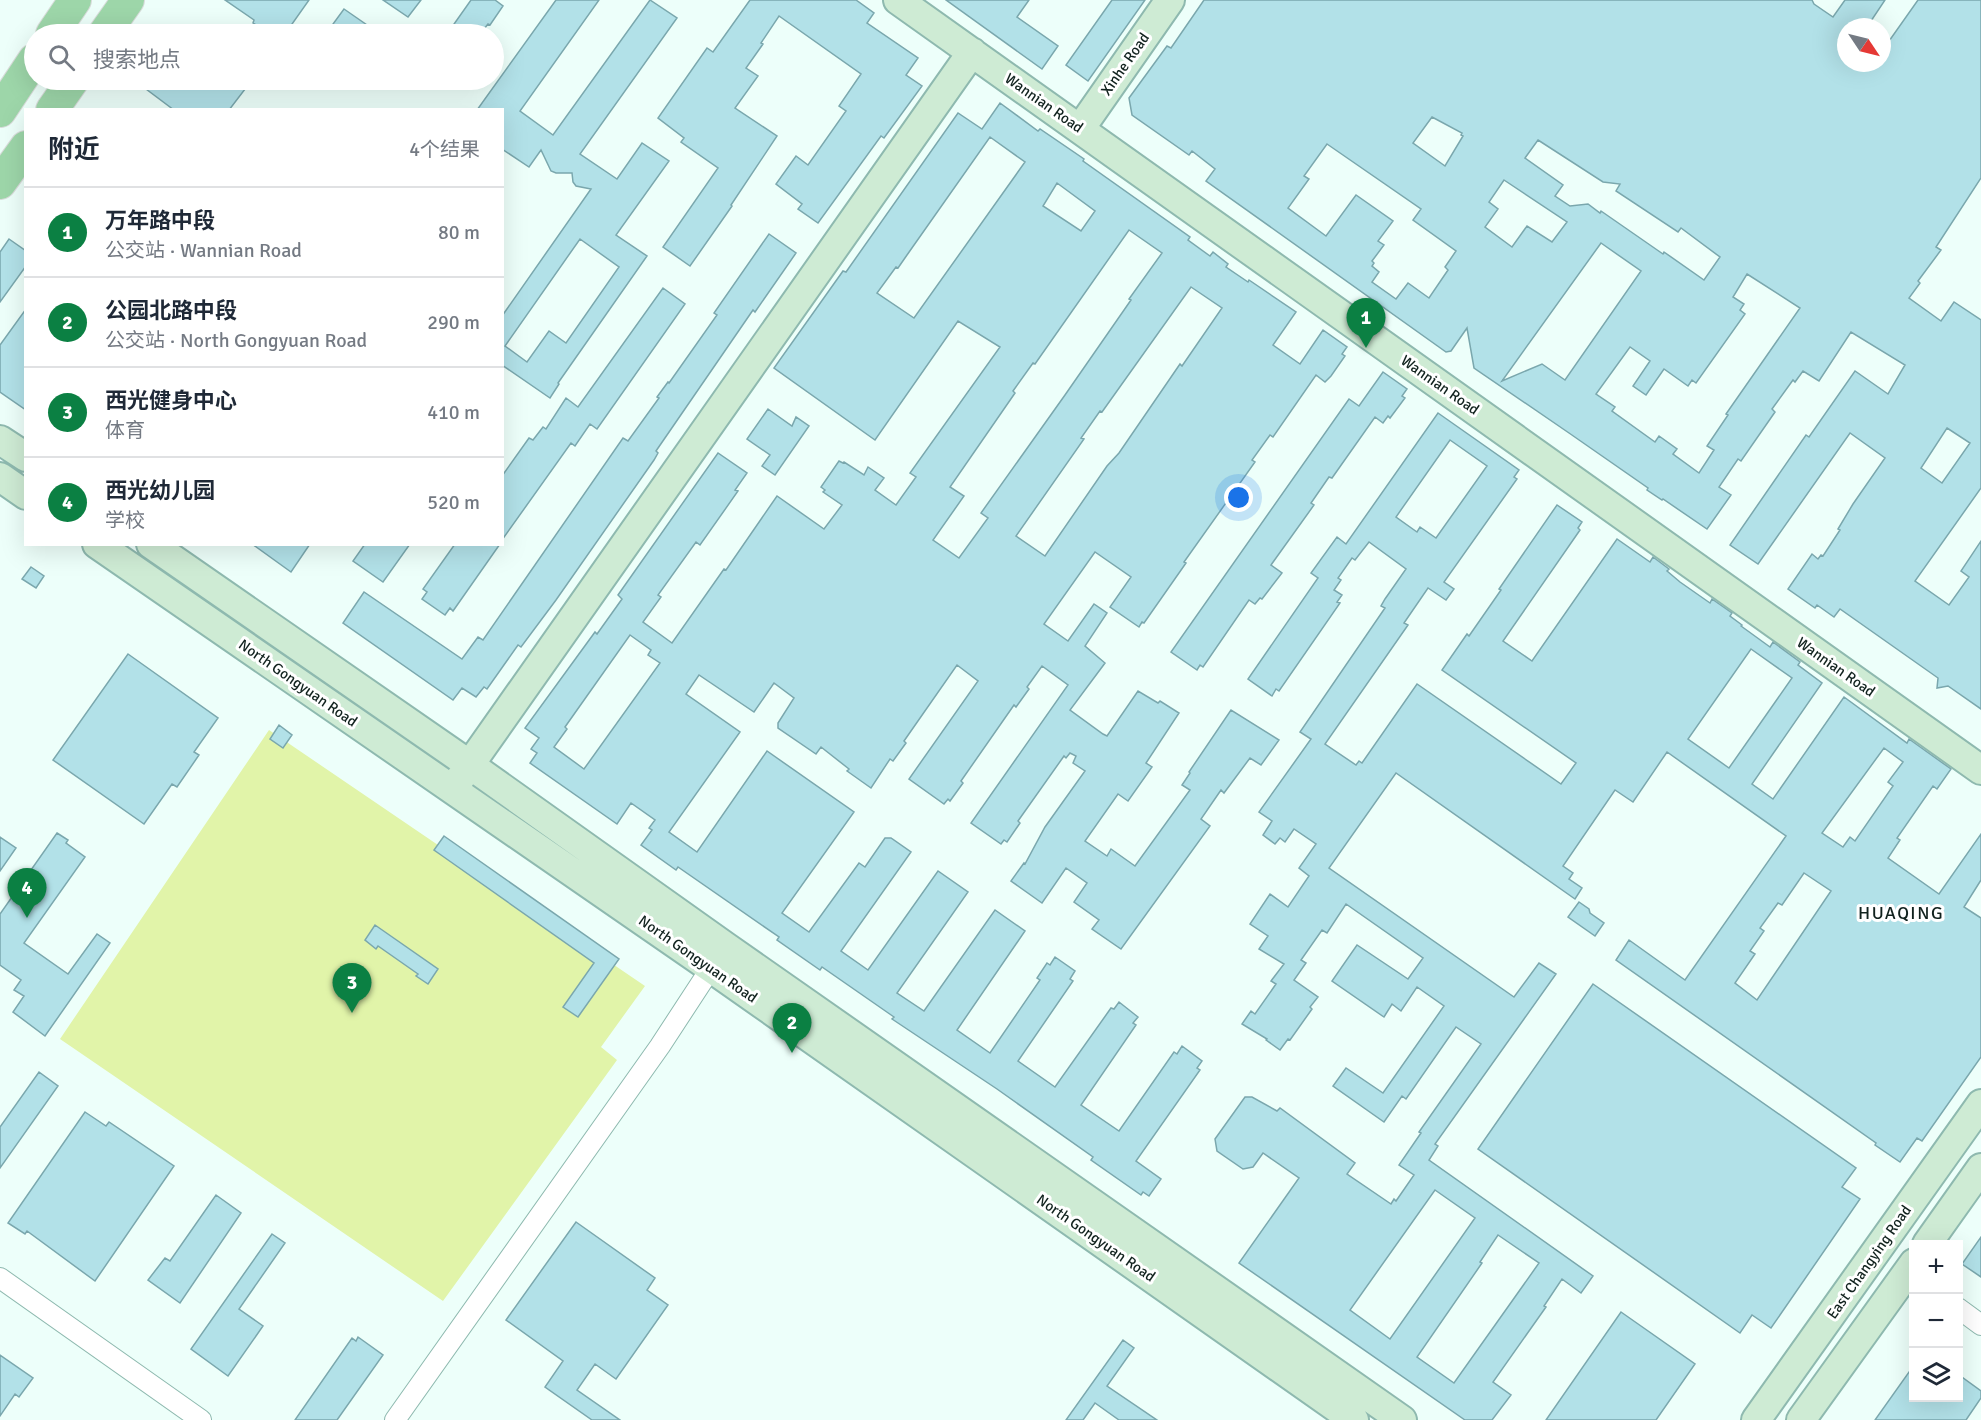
<!DOCTYPE html>
<html lang="zh">
<head>
<meta charset="utf-8">
<style>
	:root { --surface:#fff; --page:#f2f2f3; --text:#1f2937; --muted:#747a83; --line:#e0e1e3; --accent:#0b8043 }
	body { margin:0; font-family:Signika,"Noto Sans SC",sans-serif; background:var(--page); color:var(--text) }
	.controls { position:absolute; right:18px; bottom:18px; display:grid; overflow:hidden; border-radius:0px; box-shadow:0 6px 24px #0002 }
	.controls button { width:54px; height:54px; display:grid; place-items:center; padding:0; border:0; border-bottom:2px solid var(--line); background:var(--surface); color:var(--text); font:30px sans-serif }
	.compass { position:absolute; left:1837px; top:18px; width:54px; height:54px; border-radius:50%; background:var(--surface); box-shadow:0 6px 24px #0002; rotate:125deg }
	.you { position:absolute; left:1239px; top:498px; width:21px; height:21px; margin:-15px; border:4px solid #fff; border-radius:50%; background:#1a73e8; box-shadow:0 0 0 9px #1a73e833 }
	.badge { display:grid; place-items:center; width:39px; height:39px; border-radius:50%; background:var(--accent); color:#fff; font-size:20px; font-weight:700 }
	.pin { position:absolute; translate:-50% -50px; filter:drop-shadow(0 2px 3px #0008) }
	.pin::after { content:''; position:absolute; top:32px; width:21px; height:18px; background:inherit; clip-path:polygon(0 0,100% 0,50% 100%) }
	.list { margin:0; padding:0; list-style:none }
	h2 { display:flex; justify-content:space-between; align-items:center; height:78px; margin:0; padding:0 24px; font-size:26px }
	h2 small { font-size:20px; font-weight:400; color:var(--muted) }
	.list li { display:grid; grid-template-columns:39px 1fr auto; gap:18px; align-items:center; box-sizing:border-box; height:90px; padding:0 24px; border-top:2px solid var(--line) }
	.list b { display:block; font-size:22px; white-space:nowrap }
	.list p { margin:0; font-size:20px; white-space:nowrap; color:var(--muted) }
	.list em { font-size:20px; font-style:normal; color:var(--muted) }
	.icon { flex:none; width:33px; height:33px; fill:none; stroke:currentColor; stroke-width:2; stroke-linecap:round; stroke-linejoin:round }
	.map { position:relative; flex:none; width:1981px; height:1420px; overflow:hidden }
	.search { position:absolute; background:var(--surface); box-shadow:0 6px 24px #0002; left:24px; top:24px; width:480px; height:66px; display:flex; align-items:center; gap:15px; box-sizing:border-box; padding:0 21px; border-radius:33px; color:var(--muted); font-size:22px }
	.panel { position:absolute; background:var(--surface); box-shadow:0 6px 24px #0002; left:24px; top:108px; width:480px; height:438px; border-radius:0px }
	.map>svg:first-child { display:block }
	.green { fill:#e1f4a9 }
	.building { fill:#b2e1e8; stroke:#7aa7ad; stroke-width:1.5; fill-rule:evenodd }
	.lines { fill:none; stroke-linecap:round; stroke-linejoin:round }
	.street-casing { stroke:#8eb9af; stroke-width:22 }
	.secondary-casing { stroke:#8eb9af; stroke-width:32 }
	.primary-casing { stroke:#d9dcdb; stroke-width:34 }
	.street { stroke:#fff; stroke-width:20 }
	.secondary { stroke:#ceebd4; stroke-width:28 }
	.primary { stroke:#9dd6a9; stroke-width:32 }
	.labels { text-anchor:middle; dominant-baseline:central; stroke-width:6; stroke-linejoin:round; paint-order:stroke }
	.street-label { font-size:15px; fill:#11221e; stroke:#fff }
	.quarter-label { font-size:18px; letter-spacing:1.5px; fill:#11221e; stroke:#fff }
</style>
</head>
<body>
<div class="map">
<svg width="1981" height="1420" viewBox="0 0 1981 1420">
	<rect width="100%" height="100%" fill="#edfffa"/>
	<path class="green" d="M269,730L645,986L601,1047L617,1060L443,1301L60,1039Z"/>
	<path class="building" d="M225,0H309L285,34H270L253,23L254,20Z
		M383,0H421L408,17Z
		M471,0H495L503,6L490,25L488,24L480,34H447Z
		M556,0H599L520,111L553,135L650,0L677,18L580,154L617,179L642,143L669,161L616,235L647,256L558,383L559,384L550,398L502,365V316L591,189L576,186L573,182L572,173H556L551,171L541,150L529,167L502,149V110H477ZM580,239L619,267L566,343L549,331L527,362L505,346Z
		M750,0H856L874,13L867,23L918,58L906,75L922,86L884,138L881,136L818,223L798,209L802,204L776,184L796,156L808,165L846,111L839,106L861,74L779,16L761,43L763,44L746,68L758,76L735,108L777,136L731,205L732,206L690,266L663,247L718,168L681,142L684,138L658,118L707,48L713,52Z
		M946,0H1029L1017,17L1058,46L1042,69Z
		M1112,0H1145L1088,81L1066,65Z
		M1204,0H1812L1814,4L1833,17L1845,0H1885L1867,27H1846V63H1882V51L1918,0H1981V178L1936,247L1941,250L1918,281L1920,283L1909,298L1941,321L1954,302L1981,320V488L1915,581L1949,605L1969,577L1961,571L1981,541V709L1948,686L1937,688L1938,678L1840,609L1834,617L1817,605L1815,608L1788,589L1812,554L1818,559L1821,555L1823,556L1840,530L1838,529L1853,504L1885,458L1850,433L1758,564L1730,545L1806,435L1809,437L1855,371L1888,394L1905,365L1851,332L1819,381L1803,371L1795,382L1793,380L1772,409L1775,412L1741,461L1738,459L1719,487L1731,495L1707,529L1663,499L1662,500L1647,490L1648,488L1569,433L1474,368L1467,328L1451,351L1446,352L1206,181L1215,169L1192,151L1189,155L1132,115L1129,98L1167,46L1171,48ZM1432,117L1462,133L1461,135L1463,136L1445,166L1413,143ZM1538,140L1603,182L1620,184L1616,191L1678,232L1681,228L1720,257L1704,280L1664,252L1663,254L1601,211L1600,213L1588,204L1570,206L1555,196L1563,185L1525,158ZM1327,144L1421,209L1413,220L1456,251L1445,267L1448,270L1429,298L1408,283L1396,299L1372,282L1379,272L1372,266L1374,263L1372,261L1384,245L1378,241L1393,221L1356,195L1326,236L1288,208L1309,179L1304,176ZM1504,180L1567,222L1552,242L1527,226L1512,247L1485,227L1498,209L1489,202ZM1601,243L1641,271L1565,380L1542,364L1502,381ZM1747,274L1800,308L1726,414L1728,415L1707,446L1714,450L1699,473L1673,454L1677,449L1659,436L1655,442L1612,411L1615,407L1596,394L1630,347L1650,361L1633,386L1646,395L1664,369L1688,386L1692,380L1696,383L1745,314L1740,310L1744,304L1733,297ZM1947,428L1970,443L1942,483L1921,468Z
		M344,9L380,34H347L333,24Z
		M134,80H252L229,110H174Z
		M1000,103L1038,131L1040,129L1084,159L1083,161L1190,237L1188,240L1210,256L1213,252L1228,264L1226,267L1248,282L1249,280L1296,312L1273,345L1300,364L1323,330L1347,347L1342,354L1345,356L1331,376L1325,382L1316,375L1273,437L1270,435L1252,460L1255,462L1184,562L1186,563L1144,623L1142,622L1139,627L1110,607L1131,577L1095,552L1044,624L1068,641L1094,604L1107,613L1085,646L1105,663L1070,710L1103,734L1107,736L1138,691L1158,703L1160,701L1179,713L1146,763L1152,767L1128,801L1118,794L1085,841L1107,856L1111,849L1135,866L1190,790L1182,785L1190,773L1189,772L1231,710L1279,740L1261,765L1250,758L1224,793L1221,790L1201,819L1210,826L1121,949L1092,929L1099,920L1074,902L1087,883L1066,868L1042,903L1011,881L1024,863L1025,864L1045,827L1085,771L1073,763L1076,756L1070,753L1066,758L1064,756L1018,821L1020,823L1007,842L1004,840L1001,844L971,823L1068,685L1042,666L1027,687L1029,689L1016,707L1014,705L961,781L963,783L950,801L948,799L944,804L909,779L978,681L957,665L904,741L906,743L893,761L890,759L871,788L847,771L849,769L821,747L816,754L778,728V723L794,698L774,683L754,712L699,675L686,694L740,732L669,832L697,852L767,751L854,812L782,913L809,932L859,863L865,867L885,838H891L911,852L841,951L868,970L938,871L968,892L897,993L924,1011L995,910L1025,931L957,1030L990,1053L1040,980L1037,978L1047,963L1050,965L1055,957L1075,971L1070,979L1073,981L1018,1061L1055,1087L1111,1008L1114,1009L1119,1002L1138,1017L1133,1023L1136,1025L1081,1105L1119,1131L1174,1052L1177,1054L1182,1046L1202,1061L1197,1068L1200,1070L1136,1161L1161,1179L1149,1196L1143,1192L1141,1195L1091,1160L1093,1157L997,1089L892,1019L894,1017L822,967L820,970L777,940L779,937L678,867L676,870L641,845L652,830L649,828L655,820L631,803L617,824L530,763L537,753L531,749L539,738L525,728L595,632L597,634L622,599L618,595L718,453L747,473L735,490L738,491L700,545L696,542L658,595L661,597L643,622L672,643L724,569L726,570L777,496L824,529L842,505L823,492L825,490L821,487L839,461L843,463L844,462L864,475L868,467L884,478L875,490L896,505L916,477L910,473L1000,347L958,321L875,440L774,368L843,271L846,272L958,113L982,129ZM990,137L1025,162L914,318L877,293L896,267L898,268L907,255ZM1057,183L1095,211L1081,231L1043,206ZM1129,230L1162,253L1129,299L1131,300L1065,395L981,513L988,518L959,558L933,540L964,496L950,487L1015,393L1013,391L1033,363L1035,364ZM1191,287L1222,308L1182,366L1180,364L1119,453L1107,466L1045,556L1016,536L1084,439L1081,438L1100,411L1102,412ZM630,635L651,650L648,655L660,663L584,769L554,747L567,729L565,727Z
		M769,234L796,253L755,312L753,310L731,342L656,451L658,453L654,460L556,600L521,647L518,645L487,689L484,687L476,697L462,688L453,700L343,623L364,592L462,659L478,637L483,640L623,438L628,441L659,398L657,397L668,382L669,383L717,315L714,313Z
		M9,239L26,251V266L0,302V252Z
		M663,288L685,304L597,429L590,424L575,446L571,443L502,540V476L529,438L533,440L543,427L546,429L566,398L578,407Z
		M26,309V410L0,392V345Z
		M1383,372L1407,389L1402,396L1405,398L1390,418L1388,416L1383,423L1375,417L1332,478L1329,477L1311,503L1314,505L1271,565L1282,573L1262,599L1260,598L1255,604L1249,600L1203,667L1200,665L1197,670L1171,652L1349,399L1359,406Z
		M768,409L792,426L796,417L809,426L775,475L762,466L770,455L747,439Z
		M1438,413L1519,470L1514,477L1517,479L1444,582L1454,589L1446,600L1428,588L1404,623L1408,625L1325,744L1356,765L1359,761L1362,763L1417,684L1561,784L1576,763L1442,670L1467,634L1469,636L1501,590L1499,589L1557,505L1582,522L1578,528L1580,530L1503,641L1532,661L1617,539L1650,562L1653,557L1669,569L1667,571L1680,582L1710,603L1712,599L1732,613L1730,616L1742,625L1741,626L1770,647L1773,642L1800,662L1798,665L1822,683L1752,784L1773,799L1844,697L1907,743L1909,739L1951,769L1937,789L1933,786L1897,838L1900,840L1888,858L1939,894L1981,834V880L1964,907L1981,918V1057L1922,1141L1917,1138L1900,1162L1875,1145L1876,1143L1616,960L1629,940L1685,980L1786,836L1667,752L1633,802L1615,790L1563,866L1573,873L1569,879L1582,888L1575,899L1396,773L1329,868L1514,997L1539,963L1556,974L1435,1144L1438,1146L1429,1160L1593,1276L1581,1293L1562,1279L1544,1306L1546,1307L1493,1382L1511,1395L1492,1420H1465L1239,1263L1299,1178L1263,1153L1253,1167L1243,1169L1217,1151L1215,1139L1245,1097H1252L1277,1111L1280,1108L1355,1163L1347,1174L1391,1204L1394,1199L1396,1201L1414,1175L1399,1165L1421,1133L1419,1132L1481,1044L1456,1027L1406,1099L1402,1096L1384,1122L1333,1086L1346,1068L1383,1093L1444,1006L1417,987L1401,1011L1392,1004L1384,1017L1332,981L1357,945L1408,979L1423,958L1346,904L1327,933L1322,930L1301,960L1306,963L1294,980L1318,997L1310,1007L1312,1009L1290,1040L1288,1039L1280,1050L1266,1040L1267,1039L1242,1024L1251,1011L1255,1014L1276,984L1271,981L1284,964L1259,949L1268,936L1250,924L1270,894L1288,907L1309,876L1299,868L1316,844L1294,829L1285,842L1280,838L1275,844L1263,835L1272,821L1259,812L1311,739L1300,732L1385,608L1381,606L1385,599L1406,569L1369,542L1355,560L1352,558L1338,578L1341,580L1334,590L1342,595L1337,602L1340,603L1279,691L1276,689L1272,696L1248,679L1318,578L1311,573L1337,537L1346,544ZM1450,440L1487,466L1436,538L1420,527L1417,532L1396,517ZM1751,649L1792,678L1729,768L1688,739ZM1884,748L1903,762L1888,782L1893,786L1855,841L1850,837L1843,847L1822,833ZM1804,873L1831,891L1757,1000L1735,983L1755,954L1750,951L1764,931L1760,928L1778,903L1782,905ZM1435,1190L1475,1218L1390,1339L1350,1310ZM1498,1235L1539,1263L1454,1383L1417,1357L1482,1263L1480,1262Z
		M252,544H310L291,572Z
		M365,544H410L383,582L353,561Z
		M455,544H500L453,611L450,608L445,615L422,599L427,592L423,589Z
		M31,567L44,576L36,588L22,579Z
		M128,654L218,718L194,752L199,755L177,787L172,784L144,824L53,760Z
		M279,725L292,735L283,748L270,739Z
		M57,833L68,840L66,843L85,857L24,943L68,974L97,934L110,943L45,1036L13,1012L24,996L14,990L21,980L0,965V914Z
		M444,836L619,959L578,1017L563,1007L594,963L441,855L434,850Z
		M0,837L16,848L0,871Z
		M1579,902L1589,909L1590,913L1604,923L1595,936L1568,917Z
		M375,925L438,969L428,984L416,976L418,974L378,946L376,949L365,940Z
		M1593,984L1856,1168L1842,1187L1860,1199L1771,1328L1752,1315L1740,1333L1478,1149Z
		M39,1072L58,1086L0,1168V1127Z
		M85,1112L106,1126L109,1122L174,1166L95,1281L27,1231L25,1234L8,1223Z
		M216,1195L241,1213L180,1303L148,1280L165,1258L170,1261Z
		M576,1222L655,1278L647,1290L668,1305L616,1379L595,1364L577,1390L620,1420H592L545,1387L563,1361L506,1320Z
		M272,1234L285,1243L239,1309L263,1326L228,1376L191,1349Z
		M1981,1237V1277L1962,1264Z
		M1621,1312L1695,1364L1656,1420H1546Z
		M358,1337L383,1355L337,1420H295L352,1338L356,1341Z
		M1123,1340L1134,1348L1107,1386L1157,1420H1119L1095,1403L1083,1420H1066Z
		M0,1355L33,1378L19,1397L15,1394L0,1416Z
		M1914,1365V1398H1959V1375L1981,1391V1398L1966,1420H1875Z"/>
	<g class="lines">
		<defs>
			<path id="street" d="M0,1278L201,1420
				M1958,1308L1981,1325
				M395,1420L660,1046L711,968"/>
			<path id="secondary" d="M898,0L1981,770
				M1080,129L1170,0
				M0,440L26,457
				M0,477L26,495
				M97,544L711,968L1354,1420
				M151,544L470,765L726,947L1402,1420
				M459,780L972,52
				M1927,1244L1981,1168
				M1756,1420L1981,1104
				M1801,1420L1914,1263"/>
			<path id="primary" d="M52,34L75,0
				M104,34L128,0
				M52,110L73,80
				M0,111L34,60
				M0,183L26,147"/>
		</defs>
		<use href="#street" class="street-casing"/>
		<use href="#secondary" class="secondary-casing"/>
		<use href="#primary" class="primary-casing"/>
		<use href="#street" class="street"/>
		<use href="#secondary" class="secondary"/>
		<use href="#primary" class="primary"/>
	</g>
	<g class="labels">
		<g class="street-label">
			<text transform="translate(1125 64) rotate(-55)">Xinhe Road</text>
			<text transform="translate(1044 103) rotate(35)">Wannian Road</text>
			<text transform="translate(1440 385) rotate(35)">Wannian Road</text>
			<text transform="translate(1836 667) rotate(35)">Wannian Road</text>
			<text transform="translate(298 683) rotate(35)">North Gongyuan Road</text>
			<text transform="translate(698 959) rotate(35)">North Gongyuan Road</text>
			<text transform="translate(1096 1238) rotate(35)">North Gongyuan Road</text>
			<text transform="translate(1869 1262) rotate(-55)">East Changying Road</text>
		</g>
		<g class="quarter-label">
			<text x="1901" y="913">HUAQING</text>
		</g>
	</g>
</svg>
<div class="controls">
<button>+</button>
<button>−</button>
<button><svg class="icon" aria-label="layers" viewBox="0 0 24 24"><path d="M12 4l9 5-9 5-9-5zM3 14l9 5 9-5"/></svg></button>
</div>
<svg class="compass" viewBox="-18 -18 36 36"><path d="M0-13l5 13h-10z" fill="#e53935"/><path d="M0 13l5-13h-10z" fill="#747a83"/></svg>
<div class="you"></div>
<div class="pin badge" style="left:1366px;top:348px">1</div>
<div class="pin badge" style="left:792px;top:1053px">2</div>
<div class="pin badge" style="left:352px;top:1013px">3</div>
<div class="pin badge" style="left:27px;top:918px">4</div>
<div class="search"><svg class="icon" aria-label="search" viewBox="0 0 24 24"><circle cx="10" cy="10" r="6"/><path d="M15 15l6 6"/></svg>搜索地点</div>
<section class="panel">
<h2>附近<small>4个结果</small></h2>
<ul class="list">
<li><span class="badge">1</span><div><b>万年路中段</b><p>公交站 · Wannian Road</p></div><em>80 m</em></li>
<li><span class="badge">2</span><div><b>公园北路中段</b><p>公交站 · North Gongyuan Road</p></div><em>290 m</em></li>
<li><span class="badge">3</span><div><b>西光健身中心</b><p>体育</p></div><em>410 m</em></li>
<li><span class="badge">4</span><div><b>西光幼儿园</b><p>学校</p></div><em>520 m</em></li>
</ul>
</section>
</div>
</body>
</html>
